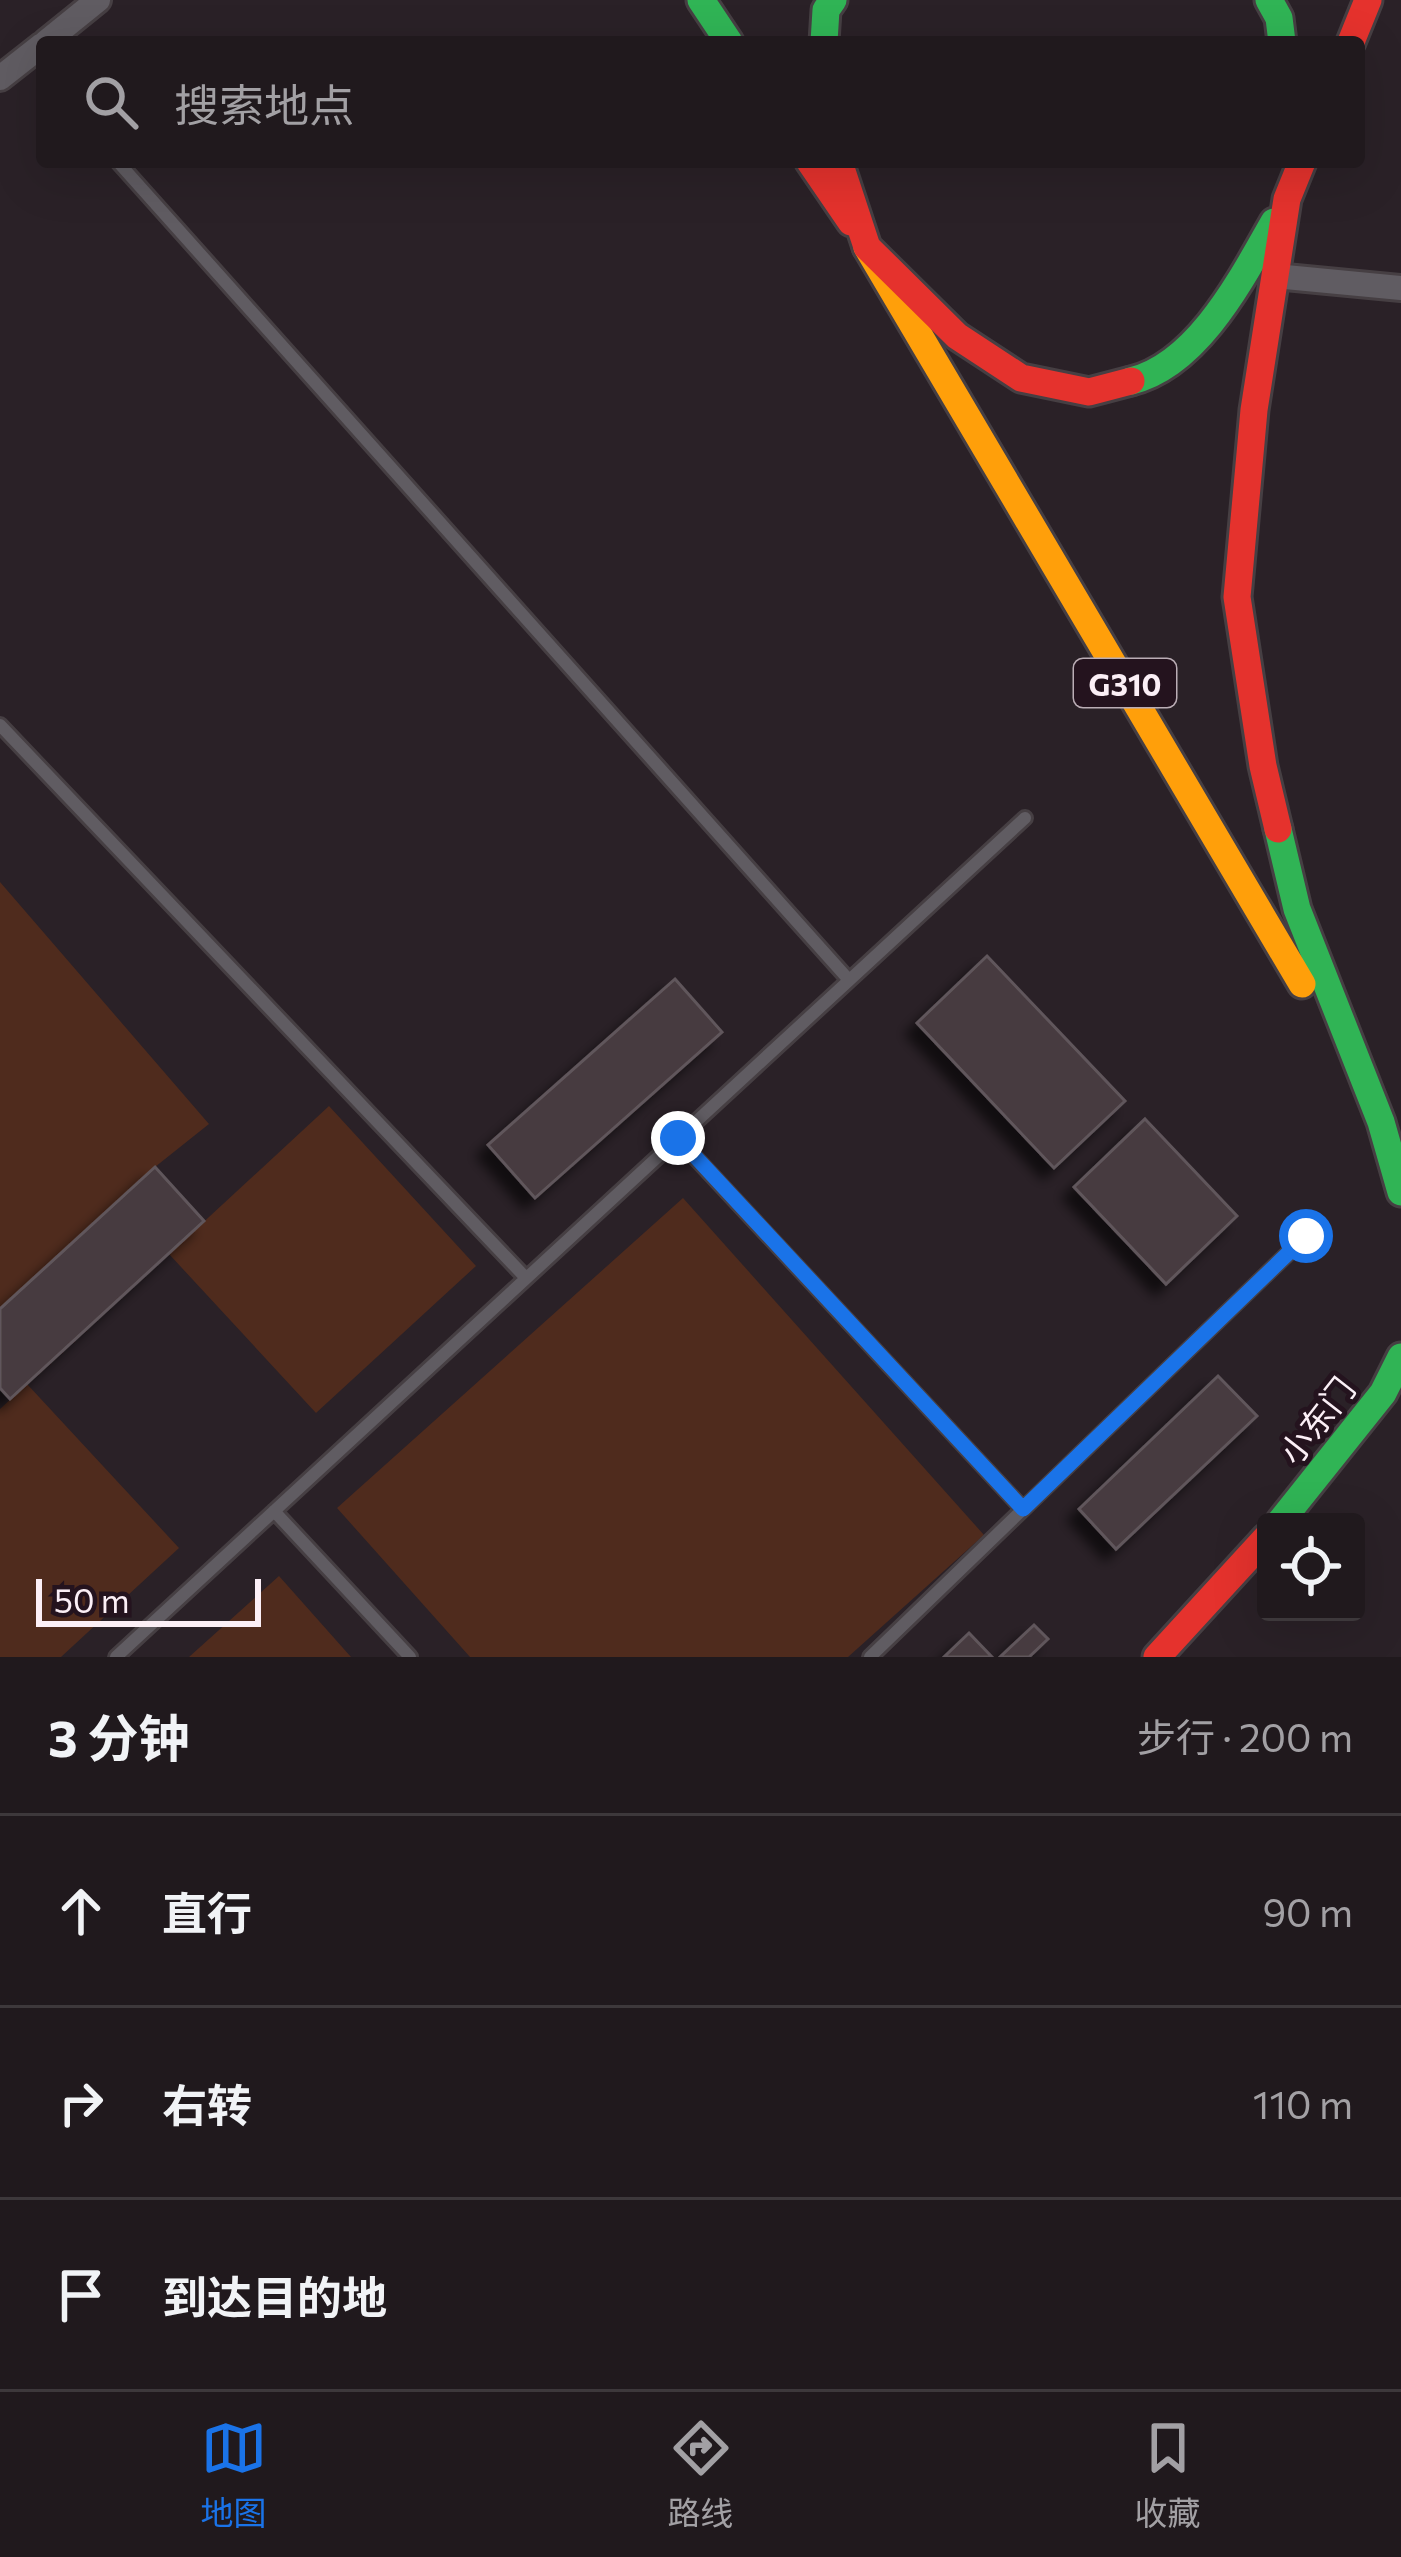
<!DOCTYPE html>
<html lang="zh">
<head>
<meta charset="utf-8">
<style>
	:root { --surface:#20191d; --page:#282226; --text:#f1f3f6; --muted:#a2a0a4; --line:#3d383b; --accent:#1a73e8 }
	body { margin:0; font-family:Commissioner,"Noto Sans SC",sans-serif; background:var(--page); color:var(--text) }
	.controls { position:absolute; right:36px; bottom:36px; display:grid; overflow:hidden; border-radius:12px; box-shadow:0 12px 48px #0002 }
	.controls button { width:108px; height:108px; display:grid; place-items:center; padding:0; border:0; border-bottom:3px solid var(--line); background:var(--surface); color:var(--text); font:60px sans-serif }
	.scale { position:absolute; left:36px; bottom:30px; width:225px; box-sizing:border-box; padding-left:12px; border:6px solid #fbeff6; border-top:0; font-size:33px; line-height:42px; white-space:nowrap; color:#fbeff6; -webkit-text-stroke:9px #24131e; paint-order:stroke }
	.stop { position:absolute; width:36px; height:36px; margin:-27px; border:9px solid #1a73e8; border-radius:50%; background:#fff }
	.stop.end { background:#1a73e8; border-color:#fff; box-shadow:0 3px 12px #0008 }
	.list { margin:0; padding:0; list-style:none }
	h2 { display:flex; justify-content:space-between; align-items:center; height:156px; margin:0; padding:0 48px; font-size:51px }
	h2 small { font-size:39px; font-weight:400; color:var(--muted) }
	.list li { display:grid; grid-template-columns:78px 1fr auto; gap:36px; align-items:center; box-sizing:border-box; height:192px; padding:0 48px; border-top:3px solid var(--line) }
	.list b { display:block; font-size:45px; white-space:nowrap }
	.list em { font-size:39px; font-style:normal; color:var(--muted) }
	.icon { flex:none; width:66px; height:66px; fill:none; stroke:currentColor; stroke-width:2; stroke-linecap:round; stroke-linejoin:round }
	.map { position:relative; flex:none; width:1401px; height:1657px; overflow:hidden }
	.search { position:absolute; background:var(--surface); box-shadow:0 12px 48px #0002; left:36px; right:36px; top:36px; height:132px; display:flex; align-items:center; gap:30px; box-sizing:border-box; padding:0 42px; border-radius:12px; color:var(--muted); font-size:45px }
	.sheet { height:732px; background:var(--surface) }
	nav { display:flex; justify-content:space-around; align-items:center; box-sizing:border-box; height:168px; border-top:3px solid var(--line); background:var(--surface); font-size:33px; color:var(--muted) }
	nav a { display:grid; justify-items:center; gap:6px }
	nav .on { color:var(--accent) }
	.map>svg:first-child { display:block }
	.green { fill:#4f2b1d }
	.building { fill:#473a3f; stroke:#60575b; stroke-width:3; filter:url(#shadow) }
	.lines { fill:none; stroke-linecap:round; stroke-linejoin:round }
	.lane-casing { stroke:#463f43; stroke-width:18 }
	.street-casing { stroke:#463f43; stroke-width:30 }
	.fast-casing { stroke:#463f43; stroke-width:33 }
	.slow-casing { stroke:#463f43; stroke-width:33 }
	.jam-casing { stroke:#463f43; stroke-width:33 }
	.lane { stroke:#605c62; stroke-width:12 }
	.street { stroke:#605c62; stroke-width:24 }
	.fast { stroke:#30b455; stroke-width:27 }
	.slow { stroke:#ff9f0a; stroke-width:27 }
	.jam { stroke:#e5322d; stroke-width:27 }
	.route { stroke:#1a73e8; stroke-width:15 }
	.labels { text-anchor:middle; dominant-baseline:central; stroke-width:10; stroke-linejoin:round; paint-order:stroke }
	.shield { fill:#24131e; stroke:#baadb5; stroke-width:3 }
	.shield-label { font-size:30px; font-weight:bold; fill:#fbeff6 }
	.street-label { font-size:33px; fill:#fbeff6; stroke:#24131e }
</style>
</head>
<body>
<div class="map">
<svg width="1401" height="1657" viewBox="0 0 1401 1657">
	<defs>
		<filter id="shadow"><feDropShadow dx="-11" dy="11" stdDeviation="6" flood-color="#0009"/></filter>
	</defs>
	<rect width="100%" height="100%" fill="#2a2127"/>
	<path class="green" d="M0,882L209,1124L155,1167L0,1309Z
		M329,1106L476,1266L316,1413L169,1254Z
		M683,1198L984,1535L848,1657H470L337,1508Z
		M27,1384L179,1548L61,1657H0V1409Z
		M279,1576L351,1657H189Z"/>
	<path class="building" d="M987,956L1125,1101L1054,1168L917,1023Z
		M675,979L722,1032L535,1198L488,1145Z
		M1145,1119L1237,1216L1166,1284L1074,1187Z
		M155,1167L204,1221L10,1399L0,1388V1309Z
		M1218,1376L1257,1416L1116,1549L1079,1509Z
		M1034,1625L1048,1639L1029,1657H1000Z
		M969,1633L992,1657H944Z"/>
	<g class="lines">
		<defs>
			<path id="lane" d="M118,162L849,980
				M0,725L526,1278
				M678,1139L1023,1509
				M274,1511L410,1657
				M116,1657L1025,818
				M870,1657L1306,1236"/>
			<path id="street" d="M46,42L98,0
				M0,78L42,45
				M1275,276L1401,288"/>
			<path id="fast" d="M701,0L729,42
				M1269,0L1279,18L1282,42
				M824,42L826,10L833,0
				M1131,381C1198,365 1242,278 1274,222
				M1278,829L1297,909L1381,1122L1401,1192
				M1280,1522L1383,1393L1401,1357"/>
			<path id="slow" d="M867,247L1302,984"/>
			<path id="jam" d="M1351,42L1368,0
				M810,162L851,222
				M839,162L867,247L957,336L1021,378L1089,392L1131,381
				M1278,829L1263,766L1237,597L1254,410L1287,199L1302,162
				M1157,1657L1266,1538"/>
		</defs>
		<use href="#lane" class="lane-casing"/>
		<use href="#street" class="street-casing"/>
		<use href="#fast" class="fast-casing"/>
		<use href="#slow" class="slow-casing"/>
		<use href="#jam" class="jam-casing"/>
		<use href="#lane" class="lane"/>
		<use href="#street" class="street"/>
		<use href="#fast" class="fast"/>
		<use href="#slow" class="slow"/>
		<use href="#jam" class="jam"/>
	</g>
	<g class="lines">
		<path class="route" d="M678,1138L1023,1509L1306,1236"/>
	</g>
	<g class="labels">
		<rect class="shield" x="1074" y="659" width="102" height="48" rx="9"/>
		<g class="shield-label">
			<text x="1125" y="683">G310</text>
		</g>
		<g class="street-label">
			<text transform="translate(1316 1420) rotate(-52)">小东门</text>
		</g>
	</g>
</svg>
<div class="controls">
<button><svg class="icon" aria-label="locate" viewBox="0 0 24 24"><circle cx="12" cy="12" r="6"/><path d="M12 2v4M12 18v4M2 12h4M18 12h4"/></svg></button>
</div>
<div class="scale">50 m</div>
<div class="stop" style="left:1306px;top:1236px"></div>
<div class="stop end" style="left:678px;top:1138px"></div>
<div class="search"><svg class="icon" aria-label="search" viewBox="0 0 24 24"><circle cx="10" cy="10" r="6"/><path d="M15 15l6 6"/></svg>搜索地点</div>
</div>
<section class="sheet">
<h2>3 分钟<small>步行 · 200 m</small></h2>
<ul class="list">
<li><svg class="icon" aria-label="ahead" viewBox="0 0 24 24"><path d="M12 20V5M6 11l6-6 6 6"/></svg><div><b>直行</b></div><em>90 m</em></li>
<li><svg class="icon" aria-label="right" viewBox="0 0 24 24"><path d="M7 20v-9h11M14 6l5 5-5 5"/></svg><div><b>右转</b></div><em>110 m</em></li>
<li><svg class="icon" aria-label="arrive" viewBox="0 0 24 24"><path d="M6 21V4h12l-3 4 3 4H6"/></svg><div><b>到达目的地</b></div></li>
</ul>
</section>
<nav>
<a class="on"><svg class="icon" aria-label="map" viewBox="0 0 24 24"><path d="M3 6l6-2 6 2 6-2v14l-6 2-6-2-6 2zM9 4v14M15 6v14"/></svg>地图</a>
<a><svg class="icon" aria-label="directions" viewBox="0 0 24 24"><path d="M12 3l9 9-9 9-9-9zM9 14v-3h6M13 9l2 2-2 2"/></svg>路线</a>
<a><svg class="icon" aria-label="saved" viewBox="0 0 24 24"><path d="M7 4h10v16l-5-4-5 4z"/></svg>收藏</a>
</nav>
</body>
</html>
